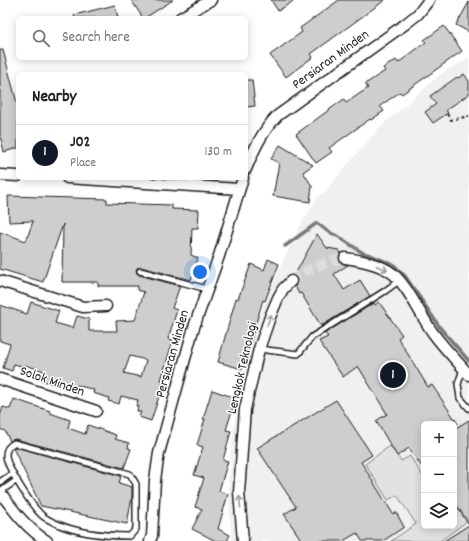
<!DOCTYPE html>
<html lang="en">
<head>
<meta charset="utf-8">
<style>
	:root { --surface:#fff; --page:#f2f2f2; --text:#222; --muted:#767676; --line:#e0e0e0; --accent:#111827 }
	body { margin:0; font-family:Dekko,sans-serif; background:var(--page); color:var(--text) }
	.controls { position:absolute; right:12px; bottom:12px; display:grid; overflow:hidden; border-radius:6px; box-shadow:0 2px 10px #0003 }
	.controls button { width:36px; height:36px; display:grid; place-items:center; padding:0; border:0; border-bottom:1px solid var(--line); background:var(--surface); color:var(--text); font:20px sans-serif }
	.you { position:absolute; left:200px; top:272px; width:14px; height:14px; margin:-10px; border:3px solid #fff; border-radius:50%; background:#1a73e8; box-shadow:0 0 0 6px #1a73e833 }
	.badge { display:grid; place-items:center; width:26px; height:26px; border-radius:50%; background:var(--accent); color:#fff; font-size:13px; font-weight:700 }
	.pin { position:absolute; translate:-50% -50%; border:2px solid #fff; box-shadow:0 1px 4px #0006 }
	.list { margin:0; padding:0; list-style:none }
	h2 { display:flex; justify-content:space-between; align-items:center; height:52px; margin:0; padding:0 16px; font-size:17px }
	h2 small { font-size:13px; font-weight:400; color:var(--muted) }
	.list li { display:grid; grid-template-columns:26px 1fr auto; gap:12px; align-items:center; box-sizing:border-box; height:56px; padding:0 16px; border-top:1px solid var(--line) }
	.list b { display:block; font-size:15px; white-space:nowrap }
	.list p { margin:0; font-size:13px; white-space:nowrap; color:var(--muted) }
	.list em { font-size:13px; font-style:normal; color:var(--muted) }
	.icon { flex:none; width:22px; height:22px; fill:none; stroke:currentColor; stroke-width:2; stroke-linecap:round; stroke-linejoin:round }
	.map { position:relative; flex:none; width:469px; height:541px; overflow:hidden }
	.search { position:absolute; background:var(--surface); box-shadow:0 2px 10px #0003; left:16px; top:16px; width:232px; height:44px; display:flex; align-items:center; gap:10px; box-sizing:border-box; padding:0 14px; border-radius:6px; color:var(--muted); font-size:15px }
	.panel { position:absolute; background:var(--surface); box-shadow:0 2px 10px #0003; left:16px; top:72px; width:232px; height:108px; border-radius:6px }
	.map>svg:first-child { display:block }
	.built { fill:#f0f0f0; fill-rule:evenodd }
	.green { fill:#e2e2e2; stroke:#7f7f7f }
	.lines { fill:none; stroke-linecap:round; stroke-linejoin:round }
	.stream { stroke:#7a7a7a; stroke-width:3.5 }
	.building { fill:#cecece; stroke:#1c1c1c; fill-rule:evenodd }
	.street-tunnel { stroke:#ddd; stroke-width:10; stroke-dasharray:10 5; stroke-linecap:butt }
	.lane-casing { stroke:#1c1c1c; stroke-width:8 }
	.street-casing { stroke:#1c1c1c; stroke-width:13 }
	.path { stroke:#1c1c1c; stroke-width:2; stroke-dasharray:3 3; stroke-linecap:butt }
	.lane { stroke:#fff; stroke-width:5 }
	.street { stroke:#fff; stroke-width:10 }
	.oneway { stroke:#999 }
	.labels { text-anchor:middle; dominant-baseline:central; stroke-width:3; stroke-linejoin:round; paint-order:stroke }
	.street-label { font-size:14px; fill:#1c1c1c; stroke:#fff }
</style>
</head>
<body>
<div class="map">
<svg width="469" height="541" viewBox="0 0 469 541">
	<rect width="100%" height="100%" fill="#fff"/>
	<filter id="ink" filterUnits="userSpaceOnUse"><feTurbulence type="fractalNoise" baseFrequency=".025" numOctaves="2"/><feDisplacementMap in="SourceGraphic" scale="8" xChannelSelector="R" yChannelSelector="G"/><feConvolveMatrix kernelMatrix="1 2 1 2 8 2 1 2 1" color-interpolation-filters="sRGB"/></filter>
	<g filter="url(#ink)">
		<path class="built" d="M469,58V541H232L230,519L229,477L231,449L239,391L253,337L264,305L283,261L302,222L318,197L325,191L379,128L442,73ZM424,424H454V526H424Z"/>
		<path class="green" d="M390,446L401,461L410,456L424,478V526H454V501L466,522L440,541H391L416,524L397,495L388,500L365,464Z"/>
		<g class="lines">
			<path class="stream" d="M285,246L317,223L327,231L339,237L363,253L373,256L394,265L405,276L441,329L469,361"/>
		</g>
		<path class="building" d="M131,0H173L145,18H143Z
			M271,0H295L278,11Z
			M339,0H385L311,54L313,57L286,77L270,55L302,32L300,28Z
			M469,2V32L456,25Z
			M115,5L118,18H75L74,15Z
			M444,26L462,51L402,94L400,92L380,106L384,111L371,120L370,119L329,148L332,152L316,163L296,134L344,99L346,103L368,88L365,84L385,71L383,68L396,60L398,63L426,42L424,40Z
			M0,50H3L18,107V148L4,152L0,134Z
			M464,74L469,81V94L446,110L448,113L433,123L425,112L436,104L430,96L457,77L458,78Z
			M246,80H252L255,106L246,107Z
			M280,145L313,165L303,172L312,186L310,202L273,196L279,163L271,159Z
			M8,196L107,199V203L172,205V209L199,210L198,228H192L191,255L198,258L191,280L141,267L137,268L136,270L139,275L180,286L172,308L177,310L168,339L173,340L161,380L164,381L151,421L139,417L141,412L137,411L138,406H136L138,400L121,396L119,404L108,401L109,398L93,393L94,390L77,385L75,392L41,380L44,371L25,365V367L14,364L12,371L3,368L10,344L0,341V305L27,314L31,302L59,311L55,323L73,328L77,316L89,319V331H117L116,321L135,320L144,292L137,290L138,286H98V282H62L63,224L43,282L0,269V232L26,241L33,221L9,222ZM130,356L146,360L141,377L124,373Z
			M317,234L327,248L339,250L341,253L339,257V261L341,263L348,265L334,274L344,290L360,280L370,296L321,326L301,293L299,294L295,286L297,280L294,276Z
			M268,259L279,264L265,301L263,300L242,369L218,362L236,298L238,299L251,264L264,270Z
			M379,302L402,335L398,338L428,387L432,385L458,424H424V470L409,448L397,456L376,421L387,414L358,366L343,377L319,341L328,337L325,333L374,303L375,305Z
			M212,390L236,398L226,430L231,431L223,460L228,461L219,491L228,494L218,529L230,535L227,541H216L192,529L202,509L195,507L204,478L194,475L203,447L197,445L205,419H203Z
			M14,399L50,411V413L70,420L68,428L85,434L88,425L116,435L115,439L129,443L128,448L131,449L124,468L15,439L10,441L5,431L0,429V416L3,407L10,409Z
			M336,400L372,455L361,462L393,514L396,512L404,527L383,541H362L357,533L343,541H302L284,514L296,507L257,448Z
			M469,420V524L454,501V429Z
			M15,447L121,476L119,483L132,487V497L127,524L41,506L13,448Z
			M469,525V541H444Z"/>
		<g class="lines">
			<path class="street-tunnel" d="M291,281C307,269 326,262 345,258"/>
			<defs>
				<path id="lane" d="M140,271L207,289
					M259,349L298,354L312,337L385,291L400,280
					M463,369L458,384L460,398L469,408
					M14,443L130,474L136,484V529L130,536C105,536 77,533 55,523C51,521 47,519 44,517C34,510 6,467 6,455C6,449 10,445 14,443Z
					M0,482L13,473
					M0,492L17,480"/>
				<path id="street" d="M180,18L211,0
					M246,169C254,149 262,132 277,116L404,25L418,14L429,0
					M0,175L18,176
					M67,178L239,189
					M345,258C360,260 376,263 389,271C406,281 421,317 433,333C444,348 457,361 469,375
					M0,281L83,307L106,306
					M0,379L96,411
					M0,492C14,511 27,529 47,541
					M150,541L152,536L155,480L159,453L193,330L219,256L243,178
					M243,541L239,492L245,409L259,349L270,317L278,298L283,289L291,281"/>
			</defs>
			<use href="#lane" class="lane-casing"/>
			<use href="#street" class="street-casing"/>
			<path class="path" d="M447,114L451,120L469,116"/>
			<use href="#lane" class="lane"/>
			<use href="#street" class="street"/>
		</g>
		<defs><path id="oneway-shaft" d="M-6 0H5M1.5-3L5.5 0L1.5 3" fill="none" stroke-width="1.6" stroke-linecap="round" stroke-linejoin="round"/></defs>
		<g class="oneway">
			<use href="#oneway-shaft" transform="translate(382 268) rotate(23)"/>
			<use href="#oneway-shaft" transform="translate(269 320) rotate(-70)"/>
			<use href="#oneway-shaft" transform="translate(240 502) rotate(-95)"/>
		</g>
	</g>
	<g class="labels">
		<g class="street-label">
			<text transform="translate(331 60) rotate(-36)">Persiaran Minden</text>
			<text transform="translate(173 354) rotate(-74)">Persiaran Minden</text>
			<text transform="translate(243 368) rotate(-77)">Lengkok Teknologi</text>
			<text transform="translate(52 382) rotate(19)">Solok Minden</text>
		</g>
	</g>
</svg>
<div class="controls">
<button>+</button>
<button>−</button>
<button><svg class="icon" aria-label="layers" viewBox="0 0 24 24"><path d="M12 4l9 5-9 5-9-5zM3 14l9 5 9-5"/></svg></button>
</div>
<div class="you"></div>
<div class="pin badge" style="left:393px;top:375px">1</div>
<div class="search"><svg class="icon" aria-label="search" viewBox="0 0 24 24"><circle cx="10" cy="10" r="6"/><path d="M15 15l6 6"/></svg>Search here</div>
<section class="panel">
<h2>Nearby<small></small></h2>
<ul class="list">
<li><span class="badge">1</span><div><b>J02</b><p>Place</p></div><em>130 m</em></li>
</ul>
</section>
</div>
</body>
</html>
